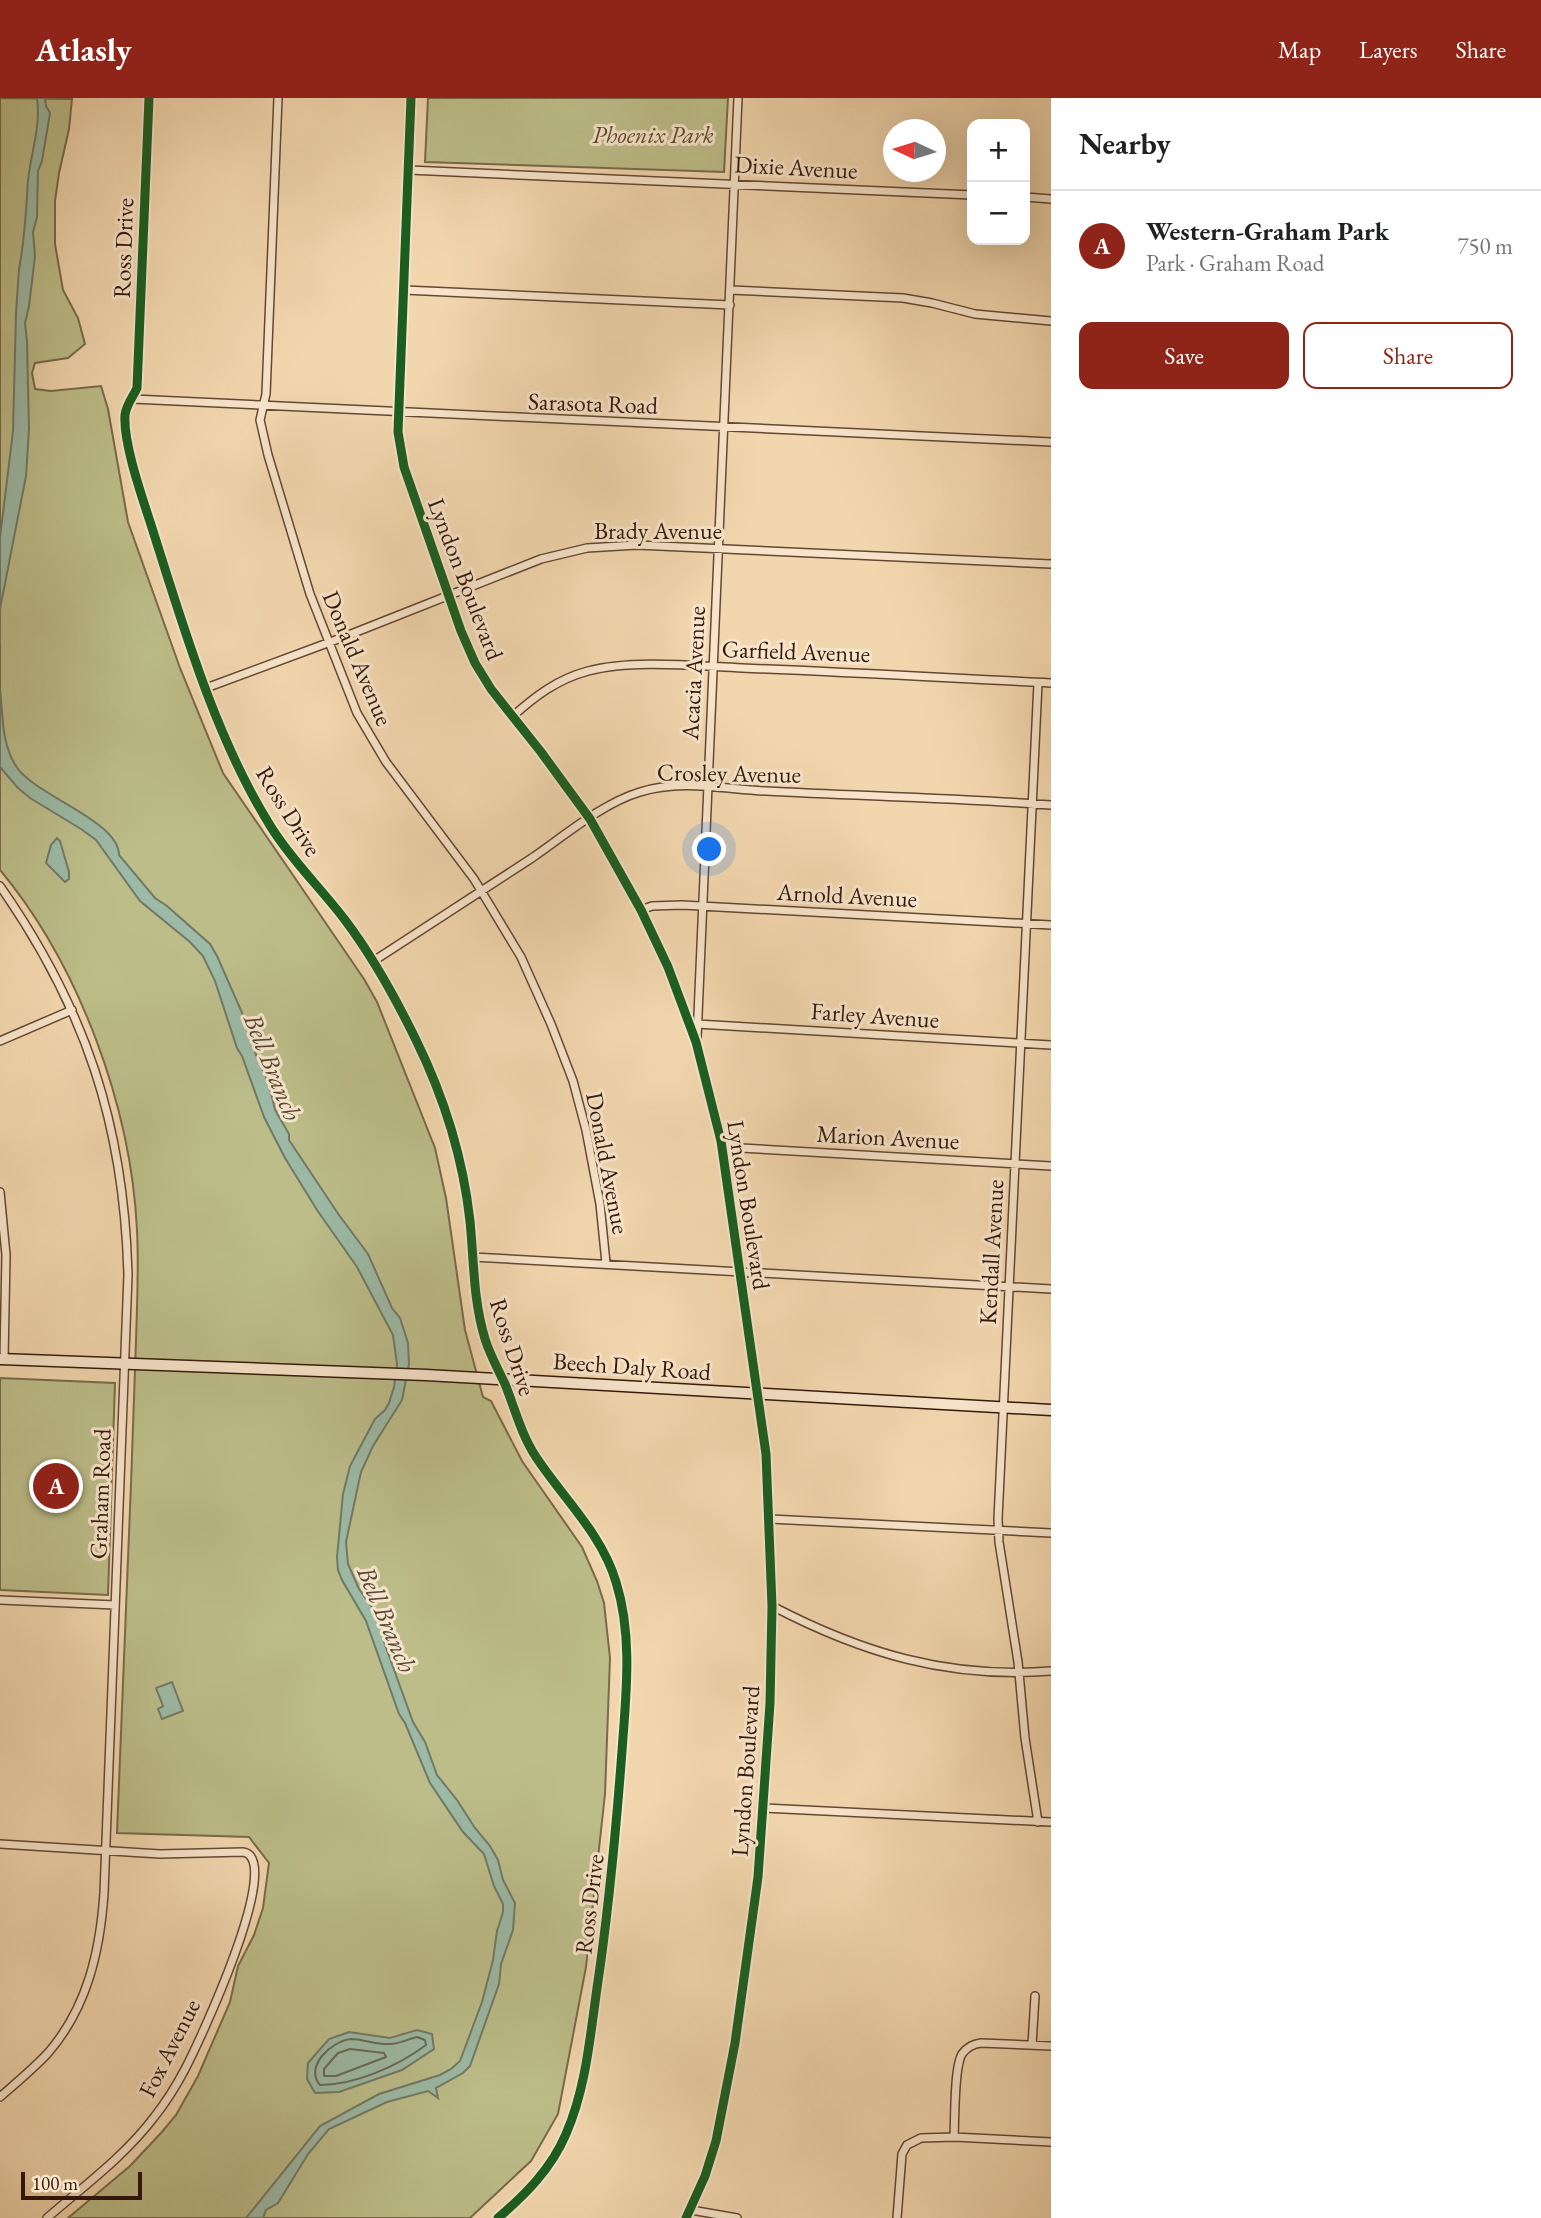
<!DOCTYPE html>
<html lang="en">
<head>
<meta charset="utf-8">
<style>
	:root { --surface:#fff; --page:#f2f2f2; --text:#202124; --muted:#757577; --line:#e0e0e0; --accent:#8f2418 }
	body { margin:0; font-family:"EB Garamond",serif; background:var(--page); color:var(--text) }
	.controls { position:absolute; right:21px; top:21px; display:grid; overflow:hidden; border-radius:14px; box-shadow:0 7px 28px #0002 }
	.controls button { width:63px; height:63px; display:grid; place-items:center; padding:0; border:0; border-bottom:2px solid var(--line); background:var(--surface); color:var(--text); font:35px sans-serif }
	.compass { position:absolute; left:883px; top:21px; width:63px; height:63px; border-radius:50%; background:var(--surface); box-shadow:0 7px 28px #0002; rotate:274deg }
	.scale { position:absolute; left:21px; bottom:18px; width:121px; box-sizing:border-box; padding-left:7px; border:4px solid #34180a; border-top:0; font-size:19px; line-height:24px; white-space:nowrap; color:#34180a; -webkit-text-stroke:5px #f7e4ca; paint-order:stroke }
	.you { position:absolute; left:710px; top:752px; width:24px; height:24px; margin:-18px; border:5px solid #fff; border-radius:50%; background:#1a73e8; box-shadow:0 0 0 10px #1a73e833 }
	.badge { display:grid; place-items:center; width:46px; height:46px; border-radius:50%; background:var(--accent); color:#fff; font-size:23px; font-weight:700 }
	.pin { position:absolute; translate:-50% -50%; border:4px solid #fff; box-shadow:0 2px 7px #0006 }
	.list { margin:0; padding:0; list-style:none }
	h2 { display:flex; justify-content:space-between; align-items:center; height:91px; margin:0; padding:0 28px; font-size:30px }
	h2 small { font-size:23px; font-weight:400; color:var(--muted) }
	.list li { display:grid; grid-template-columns:46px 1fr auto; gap:21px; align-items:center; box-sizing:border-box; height:112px; padding:0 28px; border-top:2px solid var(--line) }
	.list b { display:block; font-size:26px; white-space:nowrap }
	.list p { margin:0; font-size:23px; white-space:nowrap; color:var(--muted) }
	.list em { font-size:23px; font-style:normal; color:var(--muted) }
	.actions { display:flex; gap:14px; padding:21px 28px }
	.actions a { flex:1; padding:16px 0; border:2px solid var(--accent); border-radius:14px; text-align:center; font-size:24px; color:var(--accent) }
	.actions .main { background:var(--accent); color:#fff }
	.map { position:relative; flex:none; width:1051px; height:2120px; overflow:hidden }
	header { display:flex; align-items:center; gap:42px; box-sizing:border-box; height:98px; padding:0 35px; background:var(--accent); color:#fff }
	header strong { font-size:33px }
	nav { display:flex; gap:38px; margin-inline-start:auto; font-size:24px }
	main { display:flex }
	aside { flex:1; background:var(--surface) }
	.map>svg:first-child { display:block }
	.green { fill:#bcbd89; stroke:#786a4a; stroke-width:2 }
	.water { fill:#9cbaa5; stroke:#727967; stroke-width:2 }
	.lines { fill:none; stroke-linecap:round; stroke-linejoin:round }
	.shore { stroke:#686958; stroke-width:2 }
	.street-casing { stroke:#644833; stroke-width:10 }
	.secondary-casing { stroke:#34180a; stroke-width:13 }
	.street { stroke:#f7e4ca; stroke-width:7 }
	.secondary { stroke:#f7e4ca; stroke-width:10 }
	.cycleway-casing { stroke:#f7e4ca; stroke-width:13 }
	.cycleway { stroke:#1b5e20; stroke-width:9 }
	.labels { text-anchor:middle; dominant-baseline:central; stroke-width:6; stroke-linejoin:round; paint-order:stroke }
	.park-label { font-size:24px; font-style:italic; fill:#5d4a30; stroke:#f7e4ca }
	.street-label { font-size:24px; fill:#34180a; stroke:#f7e4ca }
	.water-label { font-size:26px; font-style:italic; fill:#534938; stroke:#f7e4ca }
</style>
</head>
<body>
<header>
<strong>Atlasly</strong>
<nav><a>Map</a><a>Layers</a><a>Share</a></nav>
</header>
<main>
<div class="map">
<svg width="1051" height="2120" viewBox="0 0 1051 2120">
	<rect width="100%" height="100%" fill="#f2d6ad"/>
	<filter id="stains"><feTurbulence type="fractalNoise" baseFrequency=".00286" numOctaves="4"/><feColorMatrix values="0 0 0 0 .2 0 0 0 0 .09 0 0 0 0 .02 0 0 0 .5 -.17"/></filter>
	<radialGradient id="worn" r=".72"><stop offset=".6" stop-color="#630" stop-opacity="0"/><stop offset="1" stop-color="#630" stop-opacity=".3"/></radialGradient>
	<path class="green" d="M0,0L72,1L69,31L59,75L55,103V146L63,192L78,220L85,246L68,260L35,265L32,275L35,291L51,293L101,288L108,311L128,424L180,570L223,675L364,881L377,904L435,1050L446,1100L465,1232L483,1299L491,1303L522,1363L582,1449L597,1483L604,1505L610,1560L605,1696L586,1869L558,2016L531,2063L470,2120H68L130,2068L161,2035L176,2017L198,1978L230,1904L238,1868L254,1837L263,1810L269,1765L249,1739L117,1735C122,1618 127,1502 131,1386C133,1338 134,1291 136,1243C137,1206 139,1169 137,1132C131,1008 79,867 0,772Z
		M428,0H728L724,74L425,64Z
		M0,1280L115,1285L108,1497L0,1492Z"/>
	<path class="water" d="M37,0H45L46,8L50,15L42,63L38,73L37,119L33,134L35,158L29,208L25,225L27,243L29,331L26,378L0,511V546V440L13,333L16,215L19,171C25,141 26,112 28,82C31,55 41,28 37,0Z
		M0,590C3,616 1,645 16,668C33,697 119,722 119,757L155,800L167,808L210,846L217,858L247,926L256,957L269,986L275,1012L289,1036V1042L339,1117L368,1156L392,1210L400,1220L408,1245L409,1266L402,1302L373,1348L361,1374L346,1444L348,1466L359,1491L374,1512L383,1531L388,1529L393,1538L384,1544L413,1624L425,1644L437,1677L457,1702L475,1730L490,1748L498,1762L503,1782L515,1805L513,1832L501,1866L499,1886L470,1968L463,1975L436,1990L438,2000L428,1993L387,2004L329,2031L308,2056L278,2105L266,2112L263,2120H246L320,2028L379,1996L440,1977L451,1971L460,1963L482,1904L493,1862L497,1833L503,1814V1806L494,1788L484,1756L463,1734L430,1685L405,1625L399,1616L366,1523L342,1482L338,1472L337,1459L343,1396L350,1368L375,1321L385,1312L389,1305L394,1289L397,1266L393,1237L357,1169L317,1112L285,1060L264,1019L242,958L237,950L215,883L203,858L190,844L140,803L96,742L81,731L30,700L18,690L0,669Z
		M57,740L60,743L69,774V781L65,784L46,765L51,747Z
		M172,1584L183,1613L162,1621L158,1611L163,1608L156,1590Z
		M417,1932L432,1936L434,1951L402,1972L339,1994L315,1995L307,1981L308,1965L329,1941L349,1934L390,1940Z"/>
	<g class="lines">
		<path class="shore" d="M417,1939L425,1942L426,1947C398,1968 355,1987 320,1987C304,1969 331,1943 351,1941C363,1941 377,1947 390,1946C399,1946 408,1941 417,1939Z
			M350,1951L384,1955L386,1959L336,1978H324V1971L338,1955Z"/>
		<defs>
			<path id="street" d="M149,0L137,290C133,299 126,307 125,317C123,347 144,404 153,433C184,531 216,641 271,729C292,763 321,790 345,822C373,859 396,901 416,942C444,999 463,1060 470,1123C474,1163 473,1201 485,1241C490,1257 498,1271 505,1286C515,1311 521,1336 536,1359C563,1400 602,1436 616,1484C633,1538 626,1597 622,1653C616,1732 609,1811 597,1890C590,1939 586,1990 566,2036C551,2071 526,2096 498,2120
				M278,0L266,296L260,322L268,357L310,496L357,615L386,664L474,781L521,859L551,926L573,983L586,1032L600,1106L606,1165
				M411,0L398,334L404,369L461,533L475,565L491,591L541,654L590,721L641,812L668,869L696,944L721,1043L766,1356L772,1508L770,1605L758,1779L735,1945L716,2043L705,2078L686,2120
				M409,72L972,97
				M1025,99L1051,101
				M404,192L730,207
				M731,192L903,200L932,205L975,216L1051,223
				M133,301C439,316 745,330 1051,344
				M206,590L341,540L541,461L587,450L637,447L1051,466
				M512,619C535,598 558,581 588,573C632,561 697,568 742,570C845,574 948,580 1051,585
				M0,788C86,911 124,1027 128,1177L104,1795C100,1854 87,1910 48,1955C33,1971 16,1985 0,1999
				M641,812L652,808L682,807L1051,827
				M372,864C425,829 479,795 532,760C564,738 603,705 640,694C680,681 724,691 766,693C861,698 956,700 1051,707
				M697,926L1051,947
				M697,940L738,0
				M0,943L72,912
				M722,1052L741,1050L1051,1068
				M0,1094L6,1157L4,1261
				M472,1159L1051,1191
				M770,1421L1051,1435
				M0,1502L115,1507
				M772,1508C862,1555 948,1581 1051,1573
				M764,1710L1051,1724
				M1038,1724L1025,1640L1018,1564L999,1444L998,1421L1038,585
				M0,1746L160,1756L243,1754C286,1760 197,1949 184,1973C176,1988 166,2004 155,2018C125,2058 85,2087 47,2120
				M1032,1947L1035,1898
				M954,2039C955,2021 954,1969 962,1956C967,1949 973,1946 981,1945L1051,1948
				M691,2112L737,2120
				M897,2120L902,2056L907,2047L921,2040L954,2039L1051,2044"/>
			<path id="secondary" d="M0,1261L426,1277L1051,1312"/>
		</defs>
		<use href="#street" class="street-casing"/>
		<use href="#secondary" class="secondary-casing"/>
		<use href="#street" class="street"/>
		<use href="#secondary" class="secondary"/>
		<defs>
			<path id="cycleway" d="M149,0L137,290C133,299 126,307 125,317C123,347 144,404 153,433C184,531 216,641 271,729C292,763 321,790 345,822C373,859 396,901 416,942C444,999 463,1060 470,1123C474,1163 473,1201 485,1241C490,1257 498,1271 505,1286C515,1311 521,1336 536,1359C563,1400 602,1436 616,1484C633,1538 626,1597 622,1653C616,1732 609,1811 597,1890C590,1939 586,1990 566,2036C551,2071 526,2096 498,2120
				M411,0L398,334L404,369L461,533L475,565L491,591L541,654L590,721L641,812L668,869L696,944L721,1043L766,1356L772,1508L770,1605L758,1779L735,1945L716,2043L705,2078L686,2120"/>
		</defs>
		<use href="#cycleway" class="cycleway-casing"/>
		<use href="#cycleway" class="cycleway"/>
	</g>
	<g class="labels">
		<g class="park-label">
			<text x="653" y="36">Phoenix Park</text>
		</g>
		<g class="street-label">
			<text transform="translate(796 69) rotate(3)">Dixie Avenue</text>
			<text transform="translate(123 150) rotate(-88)">Ross Drive</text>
			<text transform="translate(593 305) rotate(2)">Sarasota Road</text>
			<text x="658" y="432">Brady Avenue</text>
			<text transform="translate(466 481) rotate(69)">Lyndon Boulevard</text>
			<text transform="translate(796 553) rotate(2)">Garfield Avenue</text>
			<text transform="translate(358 560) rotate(67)">Donald Avenue</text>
			<text transform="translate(693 575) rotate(-87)">Acacia Avenue</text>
			<text transform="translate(729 675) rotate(1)">Crosley Avenue</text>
			<text transform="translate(289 713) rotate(58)">Ross Drive</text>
			<text transform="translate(847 797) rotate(3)">Arnold Avenue</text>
			<text transform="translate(875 917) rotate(4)">Farley Avenue</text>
			<text transform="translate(888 1039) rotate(3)">Marion Avenue</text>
			<text transform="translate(608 1065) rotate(79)">Donald Avenue</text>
			<text transform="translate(749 1107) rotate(81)">Lyndon Boulevard</text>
			<text transform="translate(991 1154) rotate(-87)">Kendall Avenue</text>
			<text transform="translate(513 1249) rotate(72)">Ross Drive</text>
			<text transform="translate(632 1268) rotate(4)">Beech Daly Road</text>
			<text transform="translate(100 1396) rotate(-88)">Graham Road</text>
			<text transform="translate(745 1673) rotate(-86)">Lyndon Boulevard</text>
			<text transform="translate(589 1806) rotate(-83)">Ross Drive</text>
			<text transform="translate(169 1950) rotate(-63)">Fox Avenue</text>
		</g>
		<g class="water-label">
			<text transform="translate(273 969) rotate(68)">Bell Branch</text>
			<text transform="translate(387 1521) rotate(67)">Bell Branch</text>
		</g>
	</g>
	<rect width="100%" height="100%" filter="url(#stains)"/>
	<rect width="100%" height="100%" fill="url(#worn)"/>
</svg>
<div class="controls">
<button>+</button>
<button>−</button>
</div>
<svg class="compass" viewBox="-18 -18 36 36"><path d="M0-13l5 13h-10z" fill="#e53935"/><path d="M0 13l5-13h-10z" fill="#757577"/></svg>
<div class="scale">100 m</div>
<div class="you"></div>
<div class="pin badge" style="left:56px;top:1388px">A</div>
</div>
<aside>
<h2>Nearby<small></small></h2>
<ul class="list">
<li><span class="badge">A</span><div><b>Western-Graham Park</b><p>Park · Graham Road</p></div><em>750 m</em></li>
</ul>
<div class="actions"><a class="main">Save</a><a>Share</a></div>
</aside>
</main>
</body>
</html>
